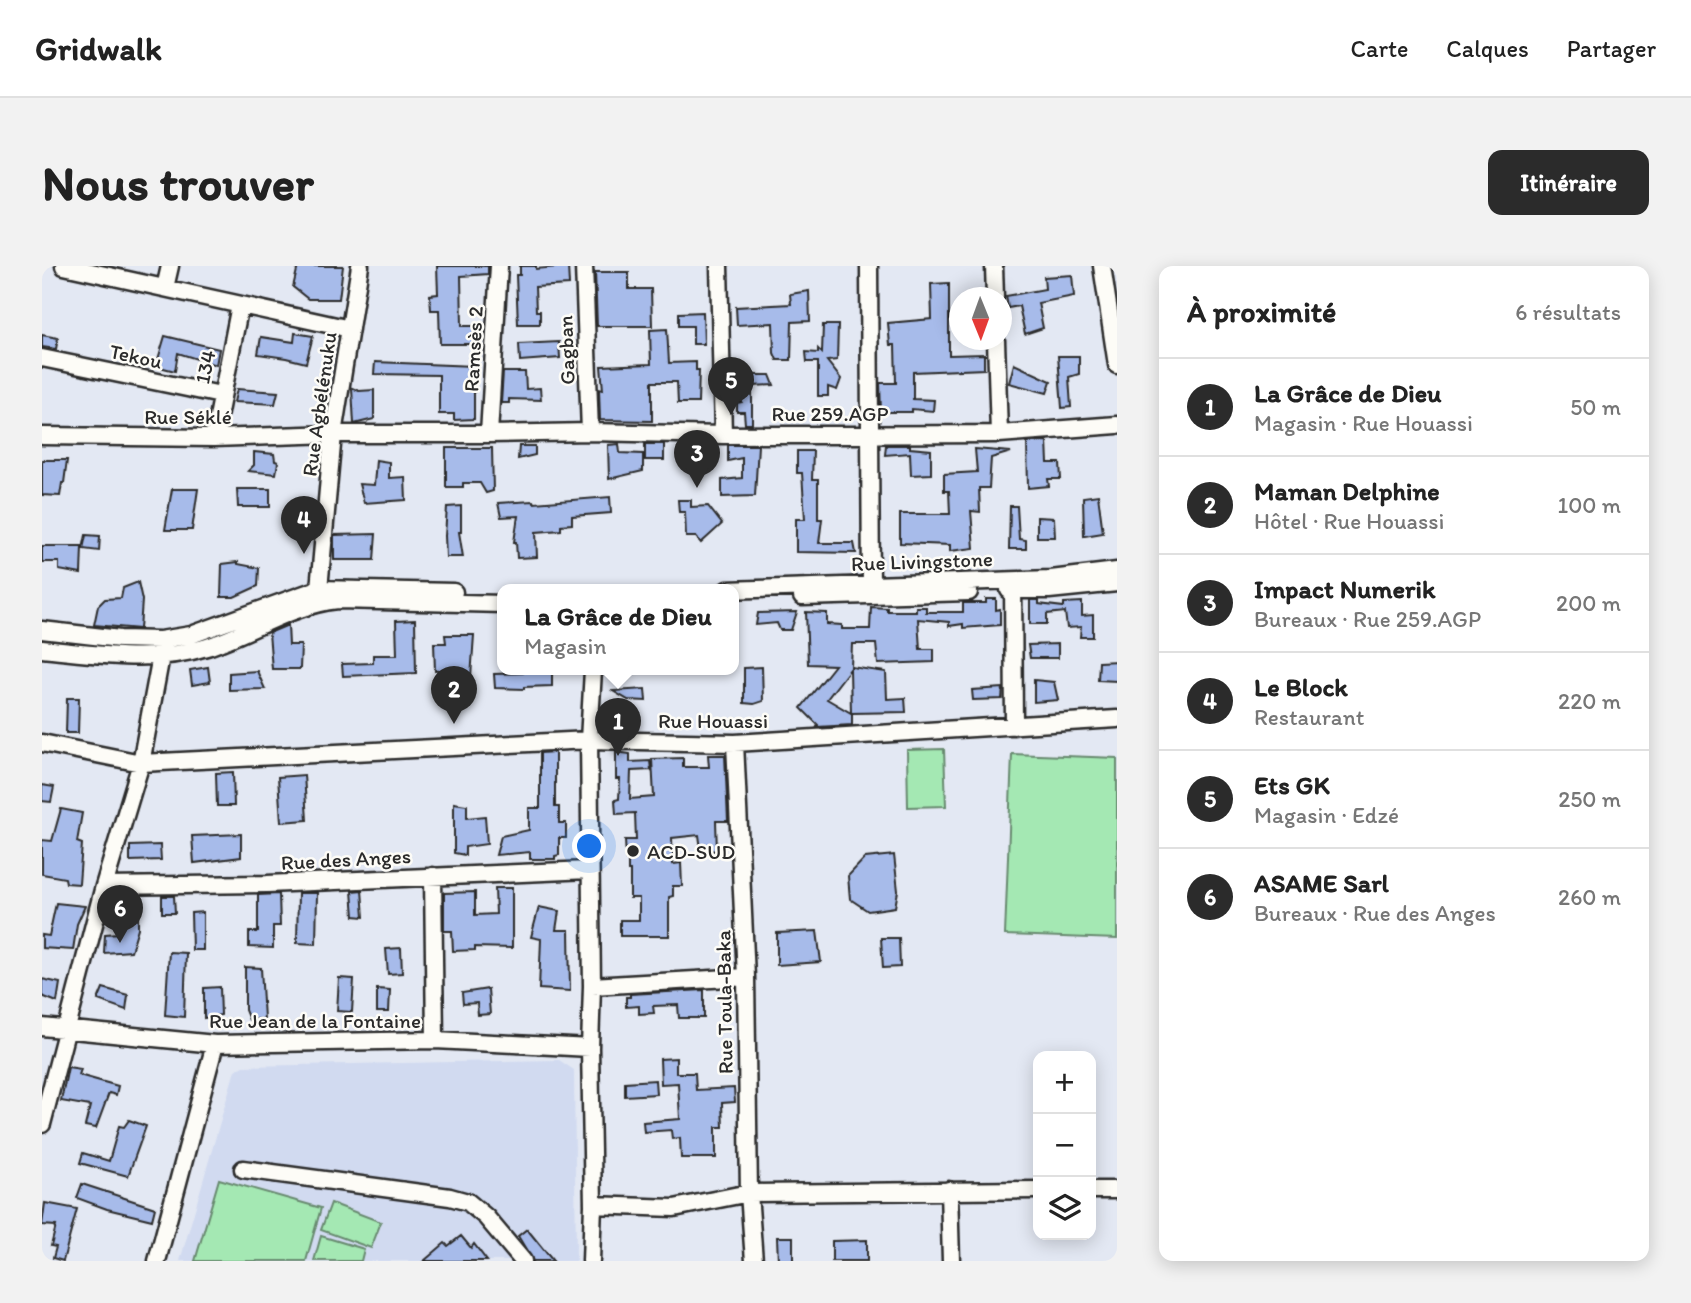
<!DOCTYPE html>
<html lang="fr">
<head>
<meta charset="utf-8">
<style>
	:root { --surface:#fff; --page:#f2f2f2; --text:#222; --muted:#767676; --line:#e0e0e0; --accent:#2b2b2b }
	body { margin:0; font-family:Itim,sans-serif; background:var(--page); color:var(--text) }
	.controls { position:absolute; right:21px; bottom:21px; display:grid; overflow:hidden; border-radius:14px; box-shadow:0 4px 18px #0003 }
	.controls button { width:63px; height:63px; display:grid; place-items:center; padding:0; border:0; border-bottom:2px solid var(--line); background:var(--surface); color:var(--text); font:35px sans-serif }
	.compass { position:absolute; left:907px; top:21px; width:63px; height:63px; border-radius:50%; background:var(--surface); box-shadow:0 4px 18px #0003; rotate:179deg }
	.you { position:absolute; left:548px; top:581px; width:24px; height:24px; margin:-18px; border:5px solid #fff; border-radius:50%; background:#1a73e8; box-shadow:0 0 0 10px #1a73e833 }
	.badge { display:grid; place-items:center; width:46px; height:46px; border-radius:50%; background:var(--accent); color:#fff; font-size:23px; font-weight:700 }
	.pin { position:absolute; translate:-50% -58px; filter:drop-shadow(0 2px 4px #0008) }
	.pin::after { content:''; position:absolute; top:37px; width:24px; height:21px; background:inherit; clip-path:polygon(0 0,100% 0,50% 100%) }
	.popup { position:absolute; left:455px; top:318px; width:242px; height:91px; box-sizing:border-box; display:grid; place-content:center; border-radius:14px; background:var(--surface); filter:drop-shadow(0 2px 5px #0005); font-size:23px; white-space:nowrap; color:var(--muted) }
	.popup b { font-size:26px; color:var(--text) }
	.popup::after { content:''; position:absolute; left:50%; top:100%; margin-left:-14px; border:14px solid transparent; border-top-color:var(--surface) }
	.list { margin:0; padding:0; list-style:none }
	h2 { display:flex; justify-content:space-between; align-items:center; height:91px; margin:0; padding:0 28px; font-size:30px }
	h2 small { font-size:23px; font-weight:400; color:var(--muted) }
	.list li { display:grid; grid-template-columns:46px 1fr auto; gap:21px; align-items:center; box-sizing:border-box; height:98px; padding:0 28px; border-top:2px solid var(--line) }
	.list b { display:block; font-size:26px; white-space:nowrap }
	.list p { margin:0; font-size:23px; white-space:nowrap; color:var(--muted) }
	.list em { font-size:23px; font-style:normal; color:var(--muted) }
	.icon { flex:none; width:38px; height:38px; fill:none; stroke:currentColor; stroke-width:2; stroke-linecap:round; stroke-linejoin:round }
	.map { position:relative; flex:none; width:1075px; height:995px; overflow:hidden; border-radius:14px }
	header { display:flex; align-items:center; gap:42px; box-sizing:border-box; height:98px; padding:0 35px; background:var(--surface); border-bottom:2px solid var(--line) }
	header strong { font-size:33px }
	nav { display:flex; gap:38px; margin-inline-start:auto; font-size:24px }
	.intro { display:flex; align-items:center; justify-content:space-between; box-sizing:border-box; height:168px; padding:0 42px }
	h1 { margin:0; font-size:49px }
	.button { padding:18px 32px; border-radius:14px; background:var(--accent); color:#fff; font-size:24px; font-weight:700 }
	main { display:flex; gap:42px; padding:0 42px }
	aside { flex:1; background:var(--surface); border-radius:14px; box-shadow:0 4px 18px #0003 }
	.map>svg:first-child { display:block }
	.built { fill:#d1daf0 }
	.green { fill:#a4e8b3; stroke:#688a6f; stroke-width:2 }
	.building { fill:#a7bbea; stroke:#2b2b2b; stroke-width:2; fill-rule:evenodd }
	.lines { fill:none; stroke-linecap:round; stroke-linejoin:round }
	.minor-casing { stroke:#2b2b2b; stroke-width:21 }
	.minor { stroke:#fdfcf7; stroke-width:16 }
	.poi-dot { fill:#2b2b2b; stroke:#fdfcf7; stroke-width:2.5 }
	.labels { text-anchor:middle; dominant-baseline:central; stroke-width:5; stroke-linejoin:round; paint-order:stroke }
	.street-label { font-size:21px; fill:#2b2b2b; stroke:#fdfcf7 }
	.poi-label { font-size:21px; fill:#2b2b2b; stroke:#fdfcf7; text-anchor:start }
</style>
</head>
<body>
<header>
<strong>Gridwalk</strong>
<nav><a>Carte</a><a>Calques</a><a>Partager</a></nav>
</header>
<div class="intro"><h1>Nous trouver</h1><a class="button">Itinéraire</a></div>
<main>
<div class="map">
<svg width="1075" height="995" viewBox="0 0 1075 995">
	<rect width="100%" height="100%" fill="#e3e8f3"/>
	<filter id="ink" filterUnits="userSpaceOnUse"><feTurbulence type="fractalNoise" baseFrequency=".0143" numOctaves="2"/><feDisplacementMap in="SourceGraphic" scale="14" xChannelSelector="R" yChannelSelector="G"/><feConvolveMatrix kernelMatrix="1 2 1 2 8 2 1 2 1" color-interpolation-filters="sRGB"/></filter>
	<g filter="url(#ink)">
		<path class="built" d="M517,794L532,804L534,995H138L193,804L201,800Z"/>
		<path class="green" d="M902,483L904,540L866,541L865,484Z
			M970,488L1075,492V673L963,669Z
			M177,913L279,942L264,995H153Z
			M289,937L339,956L329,982L279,964Z
			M279,970L322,983L319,995H272Z"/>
		<path class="building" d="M256,0H301L297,33H266L251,21Z
			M395,0H446V8L419,10L420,60H432V78H398L397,44H389L388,29L396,28Z
			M478,0H494V3L526,0L527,19L493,21L494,45H498V58H476L474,9H478Z
			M553,6H587V23H609L610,60H555Z
			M1030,9L1032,30L996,37L1001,62L983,68L977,40L966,42L964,30L1003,23L1002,11Z
			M907,17V89L942,88V103L871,106V133L892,134L891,145L870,143V146H839L838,117H854L853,79H848L846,57L890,53L889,18Z
			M767,25L768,55L750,56L749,94H735L732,87L731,57L695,59L694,41L749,38L748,28Z
			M661,46L662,78H651V60H637V47Z
			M781,59H796L795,94L785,95L799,113L795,124L786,121V130H776V96H765L764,86L776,87V83L780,87Z
			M625,63L627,97L654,96V104H657L656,137H636L635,116H610V155L558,154L557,123L561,124L559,100L609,98L608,64Z
			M253,67L271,70L264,97L244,92L216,88L219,71L252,76Z
			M0,69L16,72L14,83L0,81Z
			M123,70L177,83L174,99L136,87L133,105L114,100Z
			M517,76L518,92L478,95L477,78Z
			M1016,90H1037V108L1027,111L1029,141L1020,142Z
			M333,96L432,100V153L412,154V148H397V109L332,108Z
			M972,98L1009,115L1005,127L967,117Z
			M461,106H483L484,123L498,122L499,134L467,133V137H459Z
			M697,109H728L732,119L710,120V158H703L702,146H695V137L700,136Z
			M310,122L317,125L332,124V153L312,158Z
			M195,123L236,126L233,138L192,136Z
			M1005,175L1006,197H1018L1019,213H1006L1007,220L986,222L985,176Z
			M577,178L578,187L601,188V205L567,213L566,179Z
			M603,178H622V194H603Z
			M686,179H716L713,230L680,231V214L700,212V192L686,195Z
			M844,179H868V182L889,184V208L869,209L868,187L843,189Z
			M477,180H493V189L476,193Z
			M404,182H450L451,225L444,227L438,217H421V221H404Z
			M933,183L969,186L949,192L947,222H937L938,246L929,245L932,282L908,285V279L858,277V248H908L907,225H902V208L935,206Z
			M755,185H771L770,214H776V253H780L777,277H812L814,287L754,286V253H763L760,207H755Z
			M212,186L232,188L233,195L236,196L234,208L206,205L212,199Z
			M0,194H25L22,217H20L18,230L0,229Z
			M334,194L347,196V212L363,211L364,234L322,237L317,218L332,219Z
			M130,223H156L150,264H123Z
			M195,223H228V241H196Z
			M1056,229L1061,267L1042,270L1041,231Z
			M568,231L569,247L530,250V258L519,259V264L494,266L495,291L475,292L474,276H472L476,250L459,251L456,237L491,235L492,237Z
			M636,234H649V241L666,240L680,258L659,277L654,271H644L643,246H637Z
			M419,240V266H417L421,291H404L403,270L405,241Z
			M968,240H975L977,273L984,274V283H967Z
			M995,251L1012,252L1013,271H995Z
			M334,268L332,294H292V269Z
			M44,269L58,270L57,285L41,283Z
			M0,280H40L39,308L17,304V296H0Z
			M196,296V298L217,302L216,320L192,331H179L180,298Z
			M96,316L100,334L98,363L52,359L56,340L63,333L79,332L81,322Z
			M944,333H954V344L958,343V359L921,362V358L907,360V356L876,353L878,383H892V396L836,398L834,378H810L809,401L844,406L845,433L863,432L864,446L810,447V459L775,461L776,459L759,442L793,399L766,398L764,346L785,347V358L800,359V363H828L829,341L845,342V345H874V341H884V346H921V337H944ZM808,403L809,447L785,433Z
			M988,334H997V338L1022,341V337L1040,336V350L1051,349V371H1038L1039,361L1025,362L1023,346L1005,348V358H988Z
			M755,346L749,364H738L735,357L714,359L716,347Z
			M373,354L374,407L301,410L300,398L331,397V389H355L354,355Z
			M246,359L247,379H259L258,403H230L227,367Z
			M403,369H432L427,440L418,439L420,404L393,405L392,377H404Z
			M1016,378V392H988L986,379Z
			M1075,395V415L1056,414L1057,396Z
			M166,401L168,416L150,419L148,404Z
			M720,401L721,435L712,438L702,437V402Z
			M481,404H510V420L482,421V423L453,422L452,408L481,407Z
			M215,405L223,423L187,424V407Z
			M992,414L1012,416L1016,434L992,436Z
			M961,422L960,433L931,434L930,424Z
			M603,423L604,435L586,434L571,425Z
			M25,432H37L36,467H24Z
			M513,486V541H517V557H524V572H517V589L513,590V593H488V586L454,589L459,570L487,564V542H498V487Z
			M574,486L588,488V496L608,495L609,504L589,505L588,533L612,531L610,493L641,492V501H667L666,489H683L686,555H674L675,585L659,583L657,569L630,572L631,598L639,597L640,620H631V630L627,631V670H578V654H597V632H588V605H586V593H584L583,574H594L593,547L574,548L573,534L577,533L578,513H574Z
			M191,506L192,540H175L174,507Z
			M262,509L265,554L239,556L236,511Z
			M0,519L12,521L9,536L0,535Z
			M412,537L425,539V552L443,550L445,578L423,581V589L412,587Z
			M19,543L40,547L35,576L40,578L37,618L24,617L23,612L0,608V574L10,575Z
			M199,568V591L152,597L150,570Z
			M118,579L119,594L88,595V580Z
			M852,589L856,625L853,641L826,645L808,633L806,610L823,592Z
			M453,622H470V682L433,681V684L411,685L410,665H402V627L433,626V649L454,648Z
			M320,624L322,651L312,650L310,625Z
			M256,627H275L274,678L255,677Z
			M237,628L238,660H231V682L207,681V666H216V629Z
			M77,630H96V662L89,685L62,687L63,668L77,667Z
			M120,630H132L133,647H120Z
			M14,637L43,640L35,658L31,684L0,682V669L7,670Z
			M497,641L517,645L514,664H527L528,725L497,723L499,673L489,671Z
			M161,646V684H150L149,647Z
			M775,665L779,696L735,699V667Z
			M839,672H857L858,701L841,702Z
			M359,682L360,707L346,708L344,683Z
			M127,686L144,687L142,751L123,749Z
			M203,701L219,702L222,753L207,754L203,744Z
			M297,712L312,713L310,746L295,745Z
			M0,713L18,717L15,736L0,730Z
			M178,721L179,749L162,752V722Z
			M61,722L86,729L84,744L56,734Z
			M335,723L348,724L347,746H335Z
			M446,723L448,748L436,749L435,737L421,738L420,727Z
			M662,724V752H637L636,739L611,740L612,747L597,748V740L584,741V731H588V728Z
			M634,792V807H653L654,824L692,822L693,836L680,837L681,861H674V892H639L638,872L630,873L629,864L602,866L601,856L638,853L636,817L619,818L618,793Z
			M26,801L39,803L37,809L76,820L74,829L67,827L54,862L43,860L48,840L19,835Z
			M613,814L614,828L583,830V816Z
			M87,854L104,860L86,910L38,897L41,887L67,895L77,860L82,861Z
			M40,918L113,942L110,954L65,943L35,932Z
			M3,937L35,943L21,995L11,992L14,981L9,980L14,960L0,959Z
			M485,963L511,995H491L476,970Z
			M419,970L429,982L432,978L445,995H382L403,977L406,980Z
			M735,971H751V995H736Z
			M825,974V995H790V975Z"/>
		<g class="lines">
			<defs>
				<path id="minor" d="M22,0L308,63
					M542,0L548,166
					M677,0L681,169
					M827,0L829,327
					M952,0L953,32
					M1060,0L1075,99
					M123,22L128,0
					M954,74L957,168
					M0,92L179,129
					M447,168L457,0
					M0,170L172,172L291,168H447L548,166L681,169L957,168L1075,159
					M172,172L198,39
					M971,315L972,460
					M685,324L1009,313L1075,305
					M967,324H1007L1075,317
					M760,331L927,326
					M276,334L291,168L318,0
					M0,364L78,373L118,374L149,369L276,323L412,326
					M0,383C54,388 112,398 165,381C209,367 249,339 296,334L461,338
					M0,477L99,497L547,474L693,477L1075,453
					M693,477L704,711L707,927L712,995
					M391,610L393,774
					M62,620L225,618L547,604
					M550,720L704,711
					M0,761L173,778L393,774L548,782
					M0,858L62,620L99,497L119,390L118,374
					M201,903L408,931L426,936L444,951L481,995
					M907,924L909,995
					M1049,924H1075
					M551,939L632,942L707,927L996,924
					M115,995L173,778
					M549,995L551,939L548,782L550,720L547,474L551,404"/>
			</defs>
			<use href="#minor" class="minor-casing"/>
			<use href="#minor" class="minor"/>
		</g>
	</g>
	<circle class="poi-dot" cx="591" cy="585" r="7"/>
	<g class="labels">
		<g class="street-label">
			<text transform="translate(431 83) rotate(-87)">Ramsès 2</text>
			<text transform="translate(524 84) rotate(-92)">Gagban</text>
			<text transform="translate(94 90) rotate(12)">Tekou</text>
			<text transform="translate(163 101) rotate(-78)">134</text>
			<text transform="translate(277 138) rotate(-82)">Rue Agbélénuku</text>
			<text x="788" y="147">Rue 259.AGP</text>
			<text x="146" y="150">Rue Séklé</text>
			<text transform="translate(880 295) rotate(-2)">Rue Livingstone</text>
			<text x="671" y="454">Rue Houassi</text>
			<text transform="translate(304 593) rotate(-3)">Rue des Anges</text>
			<text transform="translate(682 736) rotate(-91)">Rue Toula-Baka</text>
			<text x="273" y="754">Rue Jean de la Fontaine</text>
		</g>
		<g class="poi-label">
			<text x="605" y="585">ACD-SUD</text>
		</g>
	</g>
</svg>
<div class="controls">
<button>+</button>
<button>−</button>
<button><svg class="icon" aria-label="layers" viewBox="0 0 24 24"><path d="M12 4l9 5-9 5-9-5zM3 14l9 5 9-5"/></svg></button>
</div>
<svg class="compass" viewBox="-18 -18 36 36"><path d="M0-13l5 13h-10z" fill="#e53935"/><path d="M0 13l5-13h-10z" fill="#767676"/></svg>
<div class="you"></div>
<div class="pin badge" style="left:576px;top:490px">1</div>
<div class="popup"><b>La Grâce de Dieu</b>Magasin</div>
<div class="pin badge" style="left:412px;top:458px">2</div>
<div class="pin badge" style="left:655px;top:222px">3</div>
<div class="pin badge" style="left:262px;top:288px">4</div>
<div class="pin badge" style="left:689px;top:149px">5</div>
<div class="pin badge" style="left:78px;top:677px">6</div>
</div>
<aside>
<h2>À proximité<small>6 résultats</small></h2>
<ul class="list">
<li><span class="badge">1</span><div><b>La Grâce de Dieu</b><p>Magasin · Rue Houassi</p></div><em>50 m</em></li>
<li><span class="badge">2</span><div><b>Maman Delphine</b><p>Hôtel · Rue Houassi</p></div><em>100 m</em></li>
<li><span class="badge">3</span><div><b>Impact Numerik</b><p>Bureaux · Rue 259.AGP</p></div><em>200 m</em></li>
<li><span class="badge">4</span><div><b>Le Block</b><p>Restaurant</p></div><em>220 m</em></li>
<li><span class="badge">5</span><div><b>Ets GK</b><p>Magasin · Edzé</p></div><em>250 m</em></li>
<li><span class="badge">6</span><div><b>ASAME Sarl</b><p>Bureaux · Rue des Anges</p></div><em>260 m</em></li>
</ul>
</aside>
</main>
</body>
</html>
